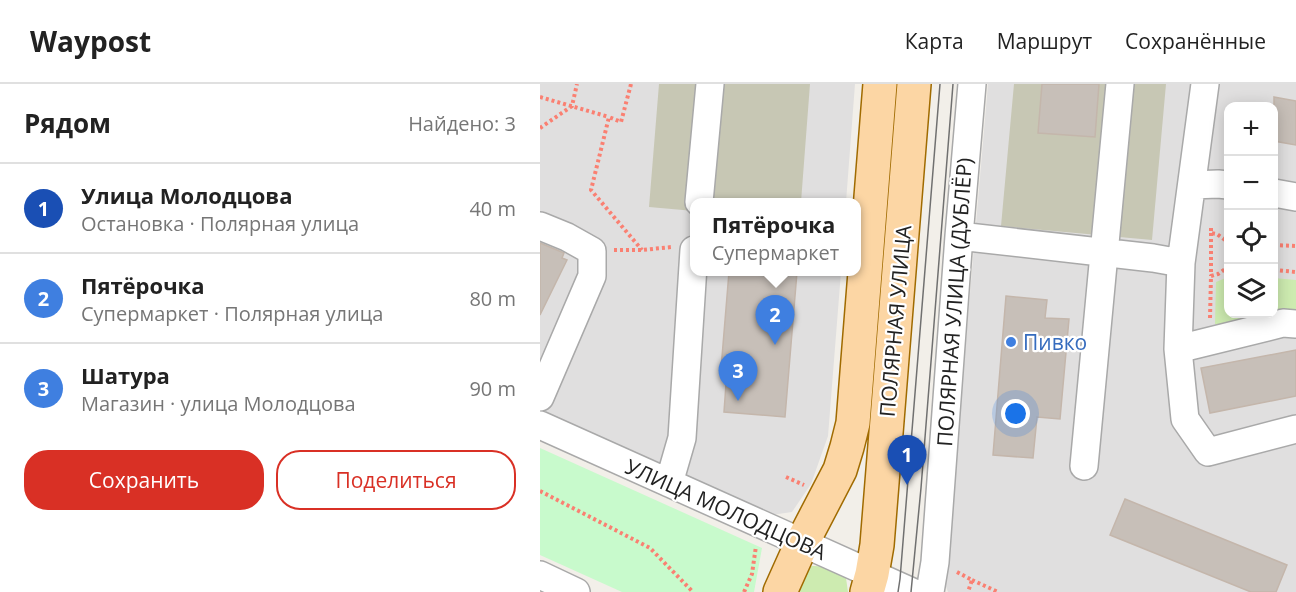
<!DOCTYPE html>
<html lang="ru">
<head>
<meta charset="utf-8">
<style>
	:root { --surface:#fff; --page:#f2f2f2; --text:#222; --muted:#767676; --line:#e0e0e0; --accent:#d93025 }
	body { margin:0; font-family:"Open Sans",sans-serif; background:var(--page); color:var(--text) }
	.controls { position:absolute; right:18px; top:18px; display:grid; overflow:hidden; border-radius:12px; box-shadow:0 3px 15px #0003 }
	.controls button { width:54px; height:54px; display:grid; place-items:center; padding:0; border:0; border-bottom:2px solid var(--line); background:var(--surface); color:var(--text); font:30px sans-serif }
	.you { position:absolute; left:476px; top:330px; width:21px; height:21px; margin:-15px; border:4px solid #fff; border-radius:50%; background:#1a73e8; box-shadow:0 0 0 9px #1a73e833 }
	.badge { display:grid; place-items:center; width:39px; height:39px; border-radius:50%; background:var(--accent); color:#fff; font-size:20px; font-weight:700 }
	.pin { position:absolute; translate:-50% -50px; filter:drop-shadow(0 2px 3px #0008) }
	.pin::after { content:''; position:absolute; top:32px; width:21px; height:18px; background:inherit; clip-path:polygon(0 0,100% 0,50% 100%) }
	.popup { position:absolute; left:150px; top:114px; width:171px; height:78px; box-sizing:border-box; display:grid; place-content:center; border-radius:12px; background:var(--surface); filter:drop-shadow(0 2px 4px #0005); font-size:20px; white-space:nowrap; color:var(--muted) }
	.popup b { font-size:22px; color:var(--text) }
	.popup::after { content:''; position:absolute; left:50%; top:100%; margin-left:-12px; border:12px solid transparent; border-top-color:var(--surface) }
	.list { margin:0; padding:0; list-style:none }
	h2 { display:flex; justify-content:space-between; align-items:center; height:78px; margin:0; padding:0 24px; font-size:26px }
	h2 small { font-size:20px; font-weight:400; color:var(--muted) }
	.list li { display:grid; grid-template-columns:39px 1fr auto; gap:18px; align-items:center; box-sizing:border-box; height:90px; padding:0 24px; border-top:2px solid var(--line) }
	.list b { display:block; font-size:22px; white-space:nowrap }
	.list p { margin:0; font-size:20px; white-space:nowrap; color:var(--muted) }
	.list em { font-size:20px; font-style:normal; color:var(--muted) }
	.actions { display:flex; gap:12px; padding:18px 24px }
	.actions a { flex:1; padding:14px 0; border:2px solid var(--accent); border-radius:24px; text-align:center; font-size:21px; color:var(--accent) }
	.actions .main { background:var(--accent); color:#fff }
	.icon { flex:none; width:33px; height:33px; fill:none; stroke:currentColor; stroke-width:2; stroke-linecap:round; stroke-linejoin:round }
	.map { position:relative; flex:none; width:756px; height:508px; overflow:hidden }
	header { display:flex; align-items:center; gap:36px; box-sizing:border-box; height:84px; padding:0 30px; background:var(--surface); border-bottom:2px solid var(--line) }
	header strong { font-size:28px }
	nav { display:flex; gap:33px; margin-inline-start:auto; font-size:21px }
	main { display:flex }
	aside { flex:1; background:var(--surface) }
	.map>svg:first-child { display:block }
	.residential { fill:#e0dfdf; fill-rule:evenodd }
	.construction { fill:#c7c7b4 }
	.grass { fill:#cdebb0 }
	.park { fill:#c8facc }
	.building { fill:#c7bfb8; stroke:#c4b6ab; stroke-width:1.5 }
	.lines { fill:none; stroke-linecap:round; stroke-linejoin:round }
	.minor-casing { stroke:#a9a9a9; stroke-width:30 }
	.major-casing { stroke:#a06b00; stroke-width:36 }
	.path { stroke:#fa8072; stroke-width:4; stroke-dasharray:3 3; stroke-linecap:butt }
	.minor { stroke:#fff; stroke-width:27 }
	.major { stroke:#fcd6a4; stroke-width:33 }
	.tram { stroke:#707070; stroke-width:1.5 }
	.shop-dot { fill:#3f7fe0; stroke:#fff; stroke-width:2 }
	.labels { text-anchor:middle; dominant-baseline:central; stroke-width:4.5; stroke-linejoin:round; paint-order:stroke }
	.street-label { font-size:21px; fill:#222; stroke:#fff }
	.shop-label { font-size:21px; fill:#366cbe; stroke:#fff; text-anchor:start }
</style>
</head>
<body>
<header>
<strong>Waypost</strong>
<nav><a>Карта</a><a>Маршрут</a><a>Сохранённые</a></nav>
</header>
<main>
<aside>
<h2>Рядом<small>Найдено: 3</small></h2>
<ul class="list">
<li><span class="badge" style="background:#1a4fb4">1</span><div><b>Улица Молодцова</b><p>Остановка · Полярная улица</p></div><em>40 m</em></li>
<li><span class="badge" style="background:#3f7fe0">2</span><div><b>Пятёрочка</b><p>Супермаркет · Полярная улица</p></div><em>80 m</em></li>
<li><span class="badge" style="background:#3f7fe0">3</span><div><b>Шатура</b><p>Магазин · улица Молодцова</p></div><em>90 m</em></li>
</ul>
<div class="actions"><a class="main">Сохранить</a><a>Поделиться</a></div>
</aside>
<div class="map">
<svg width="756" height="508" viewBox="0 0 756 508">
	<rect width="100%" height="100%" fill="#f2efe9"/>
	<path class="residential" d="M0,0H315L306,118H154V188H301L288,352L271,400L252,428L224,432L0,332Z
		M448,0H756V508H408L405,500ZM688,22H734V230H688Z"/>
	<path class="construction" d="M119,0H270L261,118H154V127L109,123Z
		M474,0H626L612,156L461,142Z"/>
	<path class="grass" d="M688,193V230H729L686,241L675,240L676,198Z
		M734,194L756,196V225H748L734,228Z
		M269,482C286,482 294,483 306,494L308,508H254Z"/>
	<path class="park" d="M0,364L222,464L214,508H82L0,471Z"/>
	<path class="building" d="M502,0H559L555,53L498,49Z
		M734,13L756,17V61L734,57Z
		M0,159L24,169L22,174L27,176L0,231Z
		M189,188H257L245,333L184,328L187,286L181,285Z
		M466,212L507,216L505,234L529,235L520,335L497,333L493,374L453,371Z
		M756,266V312L670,329L661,284Z
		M585,415L747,481L736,508H711L570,451Z"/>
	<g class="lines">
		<defs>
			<path id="minor" d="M652,101L678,100L688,101
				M734,109L756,113
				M159,118L170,0
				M0,142L27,153L52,167V192L0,313
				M419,152L613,174L641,179L638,265
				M641,179L665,0
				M756,240L743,239L638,265L645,335L668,368L756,345
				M0,341L372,508
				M544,382L580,0
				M129,399L142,354L154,166
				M0,491L36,508
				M390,508L395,478L419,152L432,0"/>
			<path id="major" d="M240,508L262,459L300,386L307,363L313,339L340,0
				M327,508L332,490L337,461L374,0"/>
		</defs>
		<use href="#minor" class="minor-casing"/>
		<use href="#major" class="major-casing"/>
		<path class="path" d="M91,0L81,38L69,33L51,106L102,166
			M0,13L69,33
			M0,44L32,22L37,0
			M671,144V149L677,150L688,158
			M671,149V192
			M734,161L756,162
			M74,166H102L132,163
			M734,186L756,188
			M670,234L671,192L678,190L688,183
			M246,393L264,401
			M0,407L110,464L153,508
			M417,488L432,496L428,508
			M432,496L458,508
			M204,508L212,490L216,462"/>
		<use href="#minor" class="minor"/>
		<use href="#major" class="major"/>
		<path class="tram" d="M358,508L360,495L400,0
			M371,508L381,404L413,0"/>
	</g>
	<circle class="shop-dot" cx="471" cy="258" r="6"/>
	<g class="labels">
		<g class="street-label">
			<text transform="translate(414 218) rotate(-86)">ПОЛЯРНАЯ УЛИЦА (ДУБЛЁР)</text>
			<text transform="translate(355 237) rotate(-85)">ПОЛЯРНАЯ УЛИЦА</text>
			<text transform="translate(186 425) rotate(24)">УЛИЦА МОЛОДЦОВА</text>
		</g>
		<g class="shop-label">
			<text x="483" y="258">Пивко</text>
		</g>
	</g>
</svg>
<div class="controls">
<button>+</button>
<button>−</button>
<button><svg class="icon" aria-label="locate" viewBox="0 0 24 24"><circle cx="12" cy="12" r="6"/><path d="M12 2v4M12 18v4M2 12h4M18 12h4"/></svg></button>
<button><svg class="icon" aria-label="layers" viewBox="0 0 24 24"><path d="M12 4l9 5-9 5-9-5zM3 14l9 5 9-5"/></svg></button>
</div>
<div class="you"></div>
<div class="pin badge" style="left:367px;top:401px;background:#1a4fb4">1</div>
<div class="pin badge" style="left:235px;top:261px;background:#3f7fe0">2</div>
<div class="popup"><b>Пятёрочка</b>Супермаркет</div>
<div class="pin badge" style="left:198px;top:317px;background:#3f7fe0">3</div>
</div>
</main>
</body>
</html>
